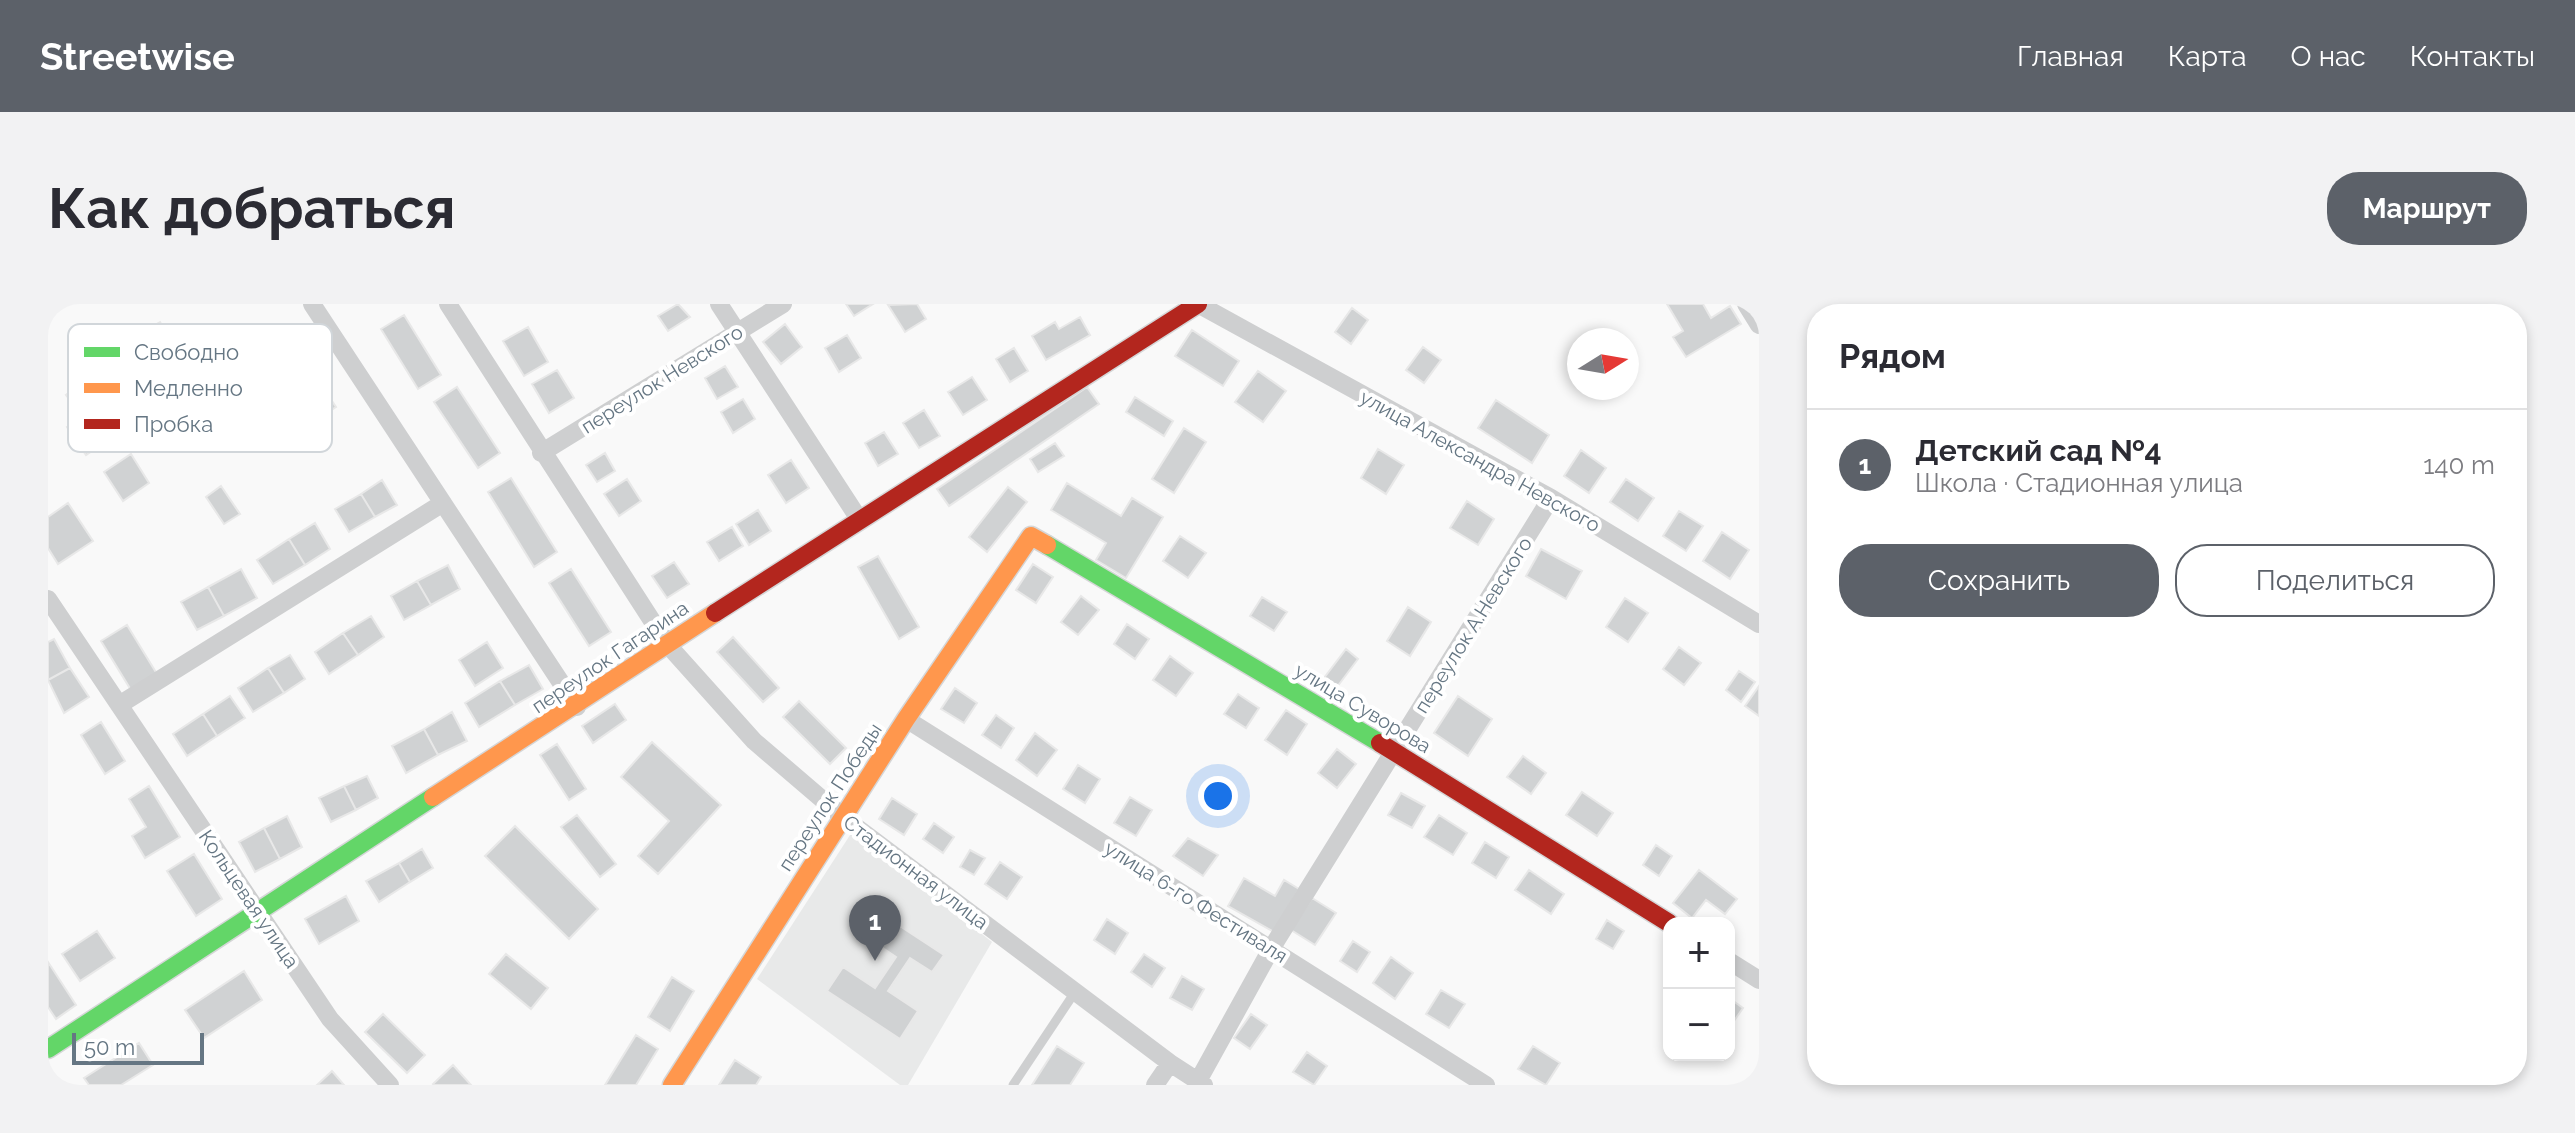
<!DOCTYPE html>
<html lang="ru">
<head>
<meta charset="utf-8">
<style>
	:root { --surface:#fff; --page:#f2f2f3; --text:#2b2b33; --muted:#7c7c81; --line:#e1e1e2; --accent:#5c6169 }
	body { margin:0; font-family:Raleway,sans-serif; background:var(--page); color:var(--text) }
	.controls { position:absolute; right:24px; bottom:24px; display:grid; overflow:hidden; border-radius:16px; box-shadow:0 4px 12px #0003 }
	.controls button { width:72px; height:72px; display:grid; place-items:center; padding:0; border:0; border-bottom:2px solid var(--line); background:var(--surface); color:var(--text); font:40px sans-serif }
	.compass { position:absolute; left:1519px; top:24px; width:72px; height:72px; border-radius:50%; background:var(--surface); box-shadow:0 4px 12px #0003; rotate:79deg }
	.scale { position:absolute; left:24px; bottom:20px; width:132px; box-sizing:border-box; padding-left:8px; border:4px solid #657683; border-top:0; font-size:22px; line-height:28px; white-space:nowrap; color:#657683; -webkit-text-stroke:6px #fff; paint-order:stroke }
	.you { position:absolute; left:1170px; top:492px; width:28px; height:28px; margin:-20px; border:6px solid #fff; border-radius:50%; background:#1a73e8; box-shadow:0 0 0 12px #1a73e833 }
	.badge { display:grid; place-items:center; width:52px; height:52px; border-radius:50%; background:var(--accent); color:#fff; font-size:26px; font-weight:700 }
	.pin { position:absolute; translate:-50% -66px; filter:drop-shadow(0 2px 4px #0008) }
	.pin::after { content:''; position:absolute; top:42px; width:28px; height:24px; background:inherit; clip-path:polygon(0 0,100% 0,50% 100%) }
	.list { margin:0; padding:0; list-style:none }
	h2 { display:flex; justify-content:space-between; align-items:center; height:104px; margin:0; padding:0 32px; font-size:34px }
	h2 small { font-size:26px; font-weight:400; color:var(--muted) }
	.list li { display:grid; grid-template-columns:52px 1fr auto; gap:24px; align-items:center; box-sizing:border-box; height:112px; padding:0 32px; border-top:2px solid var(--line) }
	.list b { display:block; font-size:30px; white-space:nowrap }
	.list p { margin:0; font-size:26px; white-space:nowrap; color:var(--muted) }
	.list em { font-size:26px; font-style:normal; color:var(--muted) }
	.actions { display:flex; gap:16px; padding:24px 32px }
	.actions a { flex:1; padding:18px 0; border:2px solid var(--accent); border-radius:32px; text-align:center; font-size:28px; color:var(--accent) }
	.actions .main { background:var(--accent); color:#fff }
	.map { position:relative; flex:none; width:1711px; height:781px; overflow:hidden; border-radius:32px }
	header { display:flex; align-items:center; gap:48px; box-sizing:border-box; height:112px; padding:0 40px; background:var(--accent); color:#fff }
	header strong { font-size:38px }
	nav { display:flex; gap:44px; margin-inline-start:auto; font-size:28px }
	.intro { display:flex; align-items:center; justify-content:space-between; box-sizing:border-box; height:192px; padding:0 48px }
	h1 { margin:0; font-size:56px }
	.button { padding:20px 36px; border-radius:32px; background:var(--accent); color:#fff; font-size:28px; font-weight:700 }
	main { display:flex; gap:48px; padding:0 48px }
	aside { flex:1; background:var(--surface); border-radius:32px; box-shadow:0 4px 12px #0003 }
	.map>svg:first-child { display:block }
	.built { fill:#e8e9e9 }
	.building { fill:#d0d2d3; stroke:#e8e8e8; stroke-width:2 }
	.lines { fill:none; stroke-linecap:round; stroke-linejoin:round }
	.fast-casing { stroke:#d5d6d7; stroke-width:21 }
	.slow-casing { stroke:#d5d6d7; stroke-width:21 }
	.jam-casing { stroke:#d5d6d7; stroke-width:21 }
	.lane { stroke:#cecfd0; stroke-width:9 }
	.street { stroke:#cecfd0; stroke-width:18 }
	.fast { stroke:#63d668; stroke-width:18 }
	.slow { stroke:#ff974d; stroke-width:18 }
	.jam { stroke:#b3261e; stroke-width:18 }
	.labels { text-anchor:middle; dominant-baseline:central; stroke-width:8; stroke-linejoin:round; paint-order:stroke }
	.street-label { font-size:20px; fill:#657683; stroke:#fff }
	.key { fill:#fff; stroke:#d1d6da; stroke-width:2 }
	.key-label { font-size:22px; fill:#657683 }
</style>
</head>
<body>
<header>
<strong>Streetwise</strong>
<nav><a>Главная</a><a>Карта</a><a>О нас</a><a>Контакты</a></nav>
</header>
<div class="intro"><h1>Как добраться</h1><a class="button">Маршрут</a></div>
<main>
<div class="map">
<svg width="1711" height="781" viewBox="0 0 1711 781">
	<rect width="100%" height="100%" fill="#f9f9f9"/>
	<path class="built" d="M804,528L944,638L860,781H852L709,675Z"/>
	<path class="building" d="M630,0L642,13L620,27L610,12Z
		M798,0H825L806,12Z
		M869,0L878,15L857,28L840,1Z
		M1619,0H1655L1663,14L1682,2L1693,20L1638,53L1625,33L1635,27Z
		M1304,4L1320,16L1303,40L1287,28Z
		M356,11L393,71L370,85L333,25Z
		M1032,13L1042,31L998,56L984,32L1007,18L1011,25Z
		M112,18L137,60L195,26L209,49L149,85L167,115L140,131L82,36Z
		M737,20L754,43L733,60L715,38Z
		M480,23L500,58L476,72L455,37Z
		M1144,26L1191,57L1175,82L1127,52Z
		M799,31L813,54L791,68L777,44Z
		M1375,43L1393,56L1376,79L1358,66Z
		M966,44L980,67L962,78L948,55Z
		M677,62L690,83L669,95L657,74Z
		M509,66L526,94L501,109L484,80Z
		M1210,67L1238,87L1215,118L1187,98Z
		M43,72L55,87L30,107L18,91Z
		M924,73L939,96L915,111L900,88Z
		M272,79L288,103L265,118L250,94Z
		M409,83L452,149L430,164L386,98Z
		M1039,83L1051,100L901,202L889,185Z
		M1087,93L1125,117L1116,132L1078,108Z
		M695,95L707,115L685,129L673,108Z
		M1448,96L1501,131L1484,159L1430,124Z
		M47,103L67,131L38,151L19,123Z
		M876,106L892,132L871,144L855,119Z
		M1136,124L1158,138L1126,189L1104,175Z
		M836,128L850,150L830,162L817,139Z
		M1007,139L1016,152L990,168L982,155Z
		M1330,145L1356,161L1338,190L1313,174Z
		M1533,146L1558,164L1541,189L1516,172Z
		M557,149L567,167L549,178L538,161Z
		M83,150L101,179L75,197L56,168Z
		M743,156L761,184L738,199L720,171Z
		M463,174L509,248L486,263L440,188Z
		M579,175L593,197L571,212L556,190Z
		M1578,175L1606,194L1590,217L1562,198Z
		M334,176L349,201L327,213L313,190Z
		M1019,179L1073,212L1084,194L1115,213L1078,274L1048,256L1058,239L1003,206Z
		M173,182L192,210L176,220L158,193Z
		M960,183L979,198L939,248L921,233Z
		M313,190L327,213L301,228L287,205Z
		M1419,197L1446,215L1430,241L1402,224Z
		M20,199L45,237L10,260L0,244V213Z
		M710,206L723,227L701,241L688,220Z
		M1631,207L1655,222L1638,247L1615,232Z
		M267,219L282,245L257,261L241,235Z
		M684,223L695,242L671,257L659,238Z
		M1674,228L1701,246L1682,275L1655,257Z
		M1132,232L1158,249L1140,274L1115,257Z
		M241,235L257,261L225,280L209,256Z
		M1493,245L1534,267L1518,295L1478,272Z
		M830,252L871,323L851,335L810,263Z
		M626,258L641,280L619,294L604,272Z
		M985,260L1005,273L988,299L968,286Z
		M400,261L412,285L383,301L369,277Z
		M193,265L209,294L176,312L160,283Z
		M523,265L563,328L541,342L501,279Z
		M369,277L383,301L356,316L343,292Z
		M160,283L176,312L149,326L133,298Z
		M1033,292L1051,306L1030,331L1013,318Z
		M1214,293L1239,308L1226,327L1202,312Z
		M1577,294L1600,309L1580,338L1558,323Z
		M1360,303L1383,318L1362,352L1339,337Z
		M323,312L336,333L310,351L295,329Z
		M1079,320L1101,335L1087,355L1066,340Z
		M79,321L109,370L83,386L53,337Z
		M295,329L310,351L281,370L267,348Z
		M685,333L731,384L715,398L669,348Z
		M6,335L22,364L0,376V338Z
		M439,338L455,364L427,382L411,356Z
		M1631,343L1653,359L1636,381L1615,365Z
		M1298,345L1310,355L1289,383L1276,374Z
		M242,351L257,375L236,389L220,364Z
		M1122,352L1145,369L1128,392L1105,376Z
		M481,361L495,385L467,401L452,377Z
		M22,364L41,393L16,409L0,376Z
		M220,364L236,389L205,408L190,384Z
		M1691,367L1707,378L1693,398L1678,386Z
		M452,377L467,401L431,423L417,399Z
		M1711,382V412L1697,402Z
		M907,384L929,399L916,419L893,405Z
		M1190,390L1211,404L1198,424L1176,410Z
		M182,392L197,414L169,432L155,410Z
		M1410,392L1444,415L1420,452L1386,429Z
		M751,397L798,444L782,460L735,413Z
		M567,400L578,416L545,439L534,422Z
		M1238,406L1259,420L1239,451L1217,436Z
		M404,408L419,437L390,451L376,425Z
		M155,410L169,432L139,452L125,430Z
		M948,411L966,424L953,444L934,431Z
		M53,418L77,457L57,470L33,431Z
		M376,425L390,451L358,469L344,442Z
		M987,429L1009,446L989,472L968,456Z
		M604,438L673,501L610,570L590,552L621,517L573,473Z
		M509,440L538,485L521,496L492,451Z
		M1289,445L1308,460L1289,484L1270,469Z
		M1475,452L1498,469L1483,490L1459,473Z
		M1030,461L1052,475L1037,499L1015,485Z
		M319,472L330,494L308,506L296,482Z
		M101,482L132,533L97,554L84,532L98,523L81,495Z
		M296,482L308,506L283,518L271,494Z
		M1534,488L1565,509L1549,532L1518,511Z
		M1353,489L1377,502L1364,524L1340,511Z
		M1082,493L1104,506L1088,532L1066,519Z
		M844,494L869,510L856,531L831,515Z
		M529,511L568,560L552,573L513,523Z
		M1391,511L1419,529L1405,551L1376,533Z
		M239,512L254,543L232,555L216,524Z
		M886,519L906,533L895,549L875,535Z
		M467,522L550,605L521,635L437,552Z
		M216,524L232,555L207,568L191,538Z
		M1140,534L1170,551L1155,572L1125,552Z
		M1437,538L1461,553L1448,574L1424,559Z
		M1608,541L1624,552L1611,572L1595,561Z
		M374,545L385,564L362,578L351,559Z
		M922,546L937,554L926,571L912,563Z
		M146,550L174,595L148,612L119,567Z
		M952,558L974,573L959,595L937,580Z
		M351,559L362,578L331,598L318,577Z
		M1481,566L1516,590L1503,610L1467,586Z
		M1651,566L1689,595L1677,610L1658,596L1644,614L1625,599Z
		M1196,574L1227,592L1236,576L1251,585L1226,628L1180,602Z
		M298,592L311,617L271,640L257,615Z
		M1264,594L1288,609L1267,641L1243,626Z
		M832,609L896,651L884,668L862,654L840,687L870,707L852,735L779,687L795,663L827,684L848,653L817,632Z
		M1059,615L1080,629L1067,650L1046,636Z
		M1559,616L1576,627L1565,645L1548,635Z
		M49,627L67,654L32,677L14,650Z
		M1305,637L1322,648L1309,668L1292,657Z
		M458,650L500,684L483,705L441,670Z
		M1096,650L1117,664L1104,683L1083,668Z
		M1343,653L1365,669L1347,695L1325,679Z
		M0,658L28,701L8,715L0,703Z
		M196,667L214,696L156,734L137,706Z
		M1134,672L1156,685L1144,706L1122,694Z
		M624,673L646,687L622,727L600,713Z
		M1393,686L1417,700L1401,724L1378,710Z
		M1681,694L1695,704L1681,724Z
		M335,710L377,751L359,769L317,728Z
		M1203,710L1219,721L1202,745L1186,734Z
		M588,731L610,745L588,781H557Z
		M91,739L105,761L73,781H41L36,774Z
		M1009,742L1036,759L1022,781H984Z
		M1485,742L1512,759L1498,781L1470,765Z
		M1259,748L1279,762L1266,781L1245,768Z
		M687,756L713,773L708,781H671Z
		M405,761L423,781H386L385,780Z
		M284,767L296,781H269Z"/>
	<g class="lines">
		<defs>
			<path id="fast" d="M999,241L1332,439
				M0,745L385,493"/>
			<path id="slow" d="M385,493L667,309
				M624,781L858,415L983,232L999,241"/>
			<path id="jam" d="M667,309L1150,0
				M1332,439L1621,619"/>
		</defs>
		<use href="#fast" class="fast-casing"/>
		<use href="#slow" class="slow-casing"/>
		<use href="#jam" class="jam-casing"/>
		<path class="lane" d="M965,781L1027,688"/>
		<path class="street" d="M264,0L529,403
			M400,0L619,340L706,437L796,514L1122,759L1156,781
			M671,0L811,215
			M1150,0L1503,194L1711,320
			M1698,0L1711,21
			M493,149L735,0
			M0,295L282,715L342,781
			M71,401L395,199
			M858,415L1438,781
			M1681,657L1711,676
			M1150,777L1223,645L1503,194
			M1107,781L1122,759"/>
		<use href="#fast" class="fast"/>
		<use href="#slow" class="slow"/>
		<use href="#jam" class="jam"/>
	</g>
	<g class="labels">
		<g class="street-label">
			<text transform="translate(614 75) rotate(-32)">переулок Невского</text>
			<text transform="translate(1432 157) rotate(29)">улица Александра Невского</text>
			<text transform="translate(1425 321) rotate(-58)">переулок А.Невского</text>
			<text transform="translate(562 353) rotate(-34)">переулок Гагарина</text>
			<text transform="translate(1315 404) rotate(31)">улица Суворова</text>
			<text transform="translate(782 493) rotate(-57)">переулок Победы</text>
			<text transform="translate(868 568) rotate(37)">Стадионная улица</text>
			<text transform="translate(201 595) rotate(56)">Кольцевая улица</text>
			<text transform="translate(1148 598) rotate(32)">улица 6-го Фестиваля</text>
		</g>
	</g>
	<rect x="20" y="20" width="264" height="128" rx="12" class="key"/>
	<rect x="36" y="43" width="36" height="10" fill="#63d668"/>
	<rect x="36" y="79" width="36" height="10" fill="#ff974d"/>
	<rect x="36" y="115" width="36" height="10" fill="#b3261e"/>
	<g class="key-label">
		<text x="86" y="56">Свободно</text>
		<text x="86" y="92">Медленно</text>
		<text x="86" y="128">Пробка</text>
	</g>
</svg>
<div class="controls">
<button>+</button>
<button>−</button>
</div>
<svg class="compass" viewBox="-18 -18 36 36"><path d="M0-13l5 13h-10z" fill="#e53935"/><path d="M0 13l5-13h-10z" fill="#7c7c81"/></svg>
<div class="scale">50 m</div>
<div class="you"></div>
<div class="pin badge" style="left:827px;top:657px">1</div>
</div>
<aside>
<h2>Рядом<small></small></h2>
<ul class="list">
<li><span class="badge">1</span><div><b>Детский сад №4</b><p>Школа · Стадионная улица</p></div><em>140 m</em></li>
</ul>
<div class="actions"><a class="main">Сохранить</a><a>Поделиться</a></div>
</aside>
</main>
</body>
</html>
